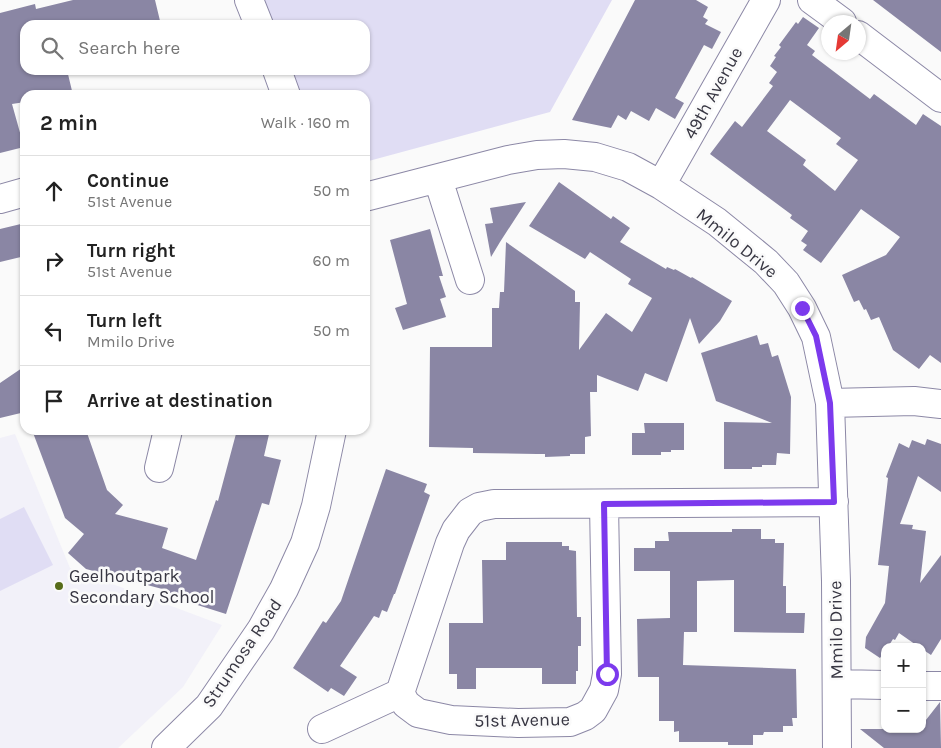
<!DOCTYPE html>
<html lang="en">
<head>
<meta charset="utf-8">
<style>
	:root { --surface:#fff; --page:#f6f6f6; --text:#222; --muted:#767676; --line:#e0e0e0 }
	body { margin:0; font-family:Karla,sans-serif; background:var(--page); color:var(--text) }
	.controls { position:absolute; right:15px; bottom:15px; display:grid; overflow:hidden; border-radius:10px; box-shadow:0 1px 4px #0004 }
	.controls button { width:45px; height:45px; display:grid; place-items:center; padding:0; border:0; border-bottom:1px solid var(--line); background:var(--surface); color:var(--text); font:25px sans-serif }
	.compass { position:absolute; left:821px; top:15px; width:45px; height:45px; border-radius:50%; background:var(--surface); box-shadow:0 1px 4px #0004; rotate:209deg }
	.stop { position:absolute; width:15px; height:15px; margin:-11px; border:4px solid #7c3aed; border-radius:50%; background:#fff }
	.stop.end { background:#7c3aed; border-color:#fff; box-shadow:0 1px 5px #0008 }
	.list { margin:0; padding:0; list-style:none }
	h2 { display:flex; justify-content:space-between; align-items:center; height:65px; margin:0; padding:0 20px; font-size:21px }
	h2 small { font-size:16px; font-weight:400; color:var(--muted) }
	.list li { display:grid; grid-template-columns:32px 1fr auto; gap:15px; align-items:center; box-sizing:border-box; height:70px; padding:0 20px; border-top:1px solid var(--line) }
	.list b { display:block; font-size:19px; white-space:nowrap }
	.list p { margin:0; font-size:16px; white-space:nowrap; color:var(--muted) }
	.list em { font-size:16px; font-style:normal; color:var(--muted) }
	.icon { flex:none; width:28px; height:28px; fill:none; stroke:currentColor; stroke-width:2; stroke-linecap:round; stroke-linejoin:round }
	.map { position:relative; flex:none; width:941px; height:748px; overflow:hidden }
	.search { position:absolute; background:var(--surface); box-shadow:0 1px 4px #0004; left:20px; top:20px; width:350px; height:55px; display:flex; align-items:center; gap:12px; box-sizing:border-box; padding:0 18px; border-radius:15px; color:var(--muted); font-size:19px }
	.panel { position:absolute; background:var(--surface); box-shadow:0 1px 4px #0004; left:20px; top:90px; width:350px; height:345px; border-radius:15px }
	.map>svg:first-child { display:block }
	.built { fill:#f2f1f9 }
	.green { fill:#e0ddf4 }
	.building { fill:#8a86a4; fill-rule:evenodd }
	.lines { fill:none; stroke-linecap:round; stroke-linejoin:round }
	.minor-casing { stroke:#8c88a6; stroke-width:30 }
	.minor { stroke:#fff; stroke-width:28 }
	.route { stroke:#7c3aed; stroke-width:6 }
	.poi-dot { fill:#576c1a; stroke:#fafafa; stroke-width:2 }
	.labels { text-anchor:middle; dominant-baseline:central; stroke-width:5; stroke-linejoin:round; paint-order:stroke }
	.street-label { font-size:18px; fill:#373642; stroke:#fafafa }
	.poi-label { font-size:18px; fill:#373642; stroke:#fafafa; text-anchor:start }
</style>
</head>
<body>
<div class="map">
<svg width="941" height="748" viewBox="0 0 941 748">
	<rect width="100%" height="100%" fill="#fafafa"/>
	<path class="built" d="M15,434L70,568L222,625L183,687L118,748H0V438Z"/>
	<path class="green" d="M260,0H612L550,112L365,162V95H295L285,70H365V25H269Z
		M24,507L53,565L0,591V519Z"/>
	<path class="building" d="M73,0H155L161,25H25V70H67L73,95H25V102L12,104L24,147L0,153V13L35,4L36,9Z
		M635,0H696L708,7L703,17L708,20L705,24L721,32L712,49L704,45L675,98L684,103L675,119L656,108L649,121L631,111L626,120L618,115L611,128L572,120Z
		M873,0H941V52Z
		M803,17L819,28L807,45L815,51L812,55L870,99L874,94L916,125L923,114L941,126V363L930,355L919,369L893,350L879,317L871,320L866,309L864,310L859,300L854,302L842,275L886,255L900,237L861,209L821,263L803,250L807,245L801,241L808,231L790,218L792,215L710,154L735,121L742,127L773,86L769,83L777,72L770,66L776,57L774,56L781,47L779,45L796,22L798,24ZM790,100L841,138L836,144L858,160L835,191L803,165L806,160L767,131Z
		M559,182L611,219L613,216L630,228L620,242L666,269L667,267L674,270L675,269L691,278L692,277L732,301L720,321L699,344L690,318L667,382L645,373L638,391L597,375V392H590L591,436L585,437V454H570V456L545,457V454H537L473,453V448L429,447L430,347H492V308H499L500,292H504L506,242L575,291V302H580L579,350L606,313L632,332L652,298L628,284L631,279L590,252L585,259L529,226Z
		M526,202L500,242L491,257L485,224L493,223L490,208Z
		M25,223V256L0,262V229Z
		M430,229L443,276H439L446,297L440,299L446,317L403,330L395,308L407,304L390,240Z
		M757,335L760,345L768,343L772,357L778,355L791,397L790,454L777,453L776,465H762V467H752V469H724V422L772,423L716,401L701,353Z
		M25,366V412L0,418V383Z
		M644,423H684V450H671V452H661V455H632V433H645Z
		M32,430H86L107,490L123,505L115,514L168,528L162,548L196,560L216,500L218,501L237,430H270L264,456L281,460L269,505L262,503L226,614L169,596L170,591L86,569L68,553L84,534L65,518Z
		M927,439L941,444V492L918,476L900,524L913,525L912,529L926,531L920,583L941,555V639L931,655L922,649V647H919L899,633L895,640L893,639L888,647H885V651L880,658L865,648L866,637L885,603L889,566L878,565L888,478L886,477L899,443L909,448L912,440L925,445Z
		M386,469L427,484L424,492L430,495L395,594H394L387,612L382,610L379,618L374,616L340,666L357,677L344,696L331,688L328,692L293,668L323,621L326,623L341,601Z
		M732,529H761V539H775V543H784L783,586H786V613H805L804,633L734,632V580L697,581V632H684L683,665L796,669L797,718H792L793,726H783V732H764L763,735H753V745H728V742H679V731L674,732V721H659V677H638L637,619L670,618V571H634V548H655V541H669L668,532H732Z
		M506,542H562V546H569V550L576,551L577,617H581V646H578V671H576V684H542V668H476V689H457V674H449V623H483L482,560H506Z
		M940,702L941,748H884L860,729H922V725Z"/>
	<g class="lines">
		<defs>
			<path id="minor" d="M249,0L259,25
				M812,0L842,22
				M858,35L941,98
				M277,70L286,95
				M438,179L470,280
				M661,185L766,0
				M365,197L508,160L537,155L564,154L595,157L628,167L661,185L717,222L766,262L786,283L802,308L816,337L830,403L836,581L837,748
				M0,199L25,192
				M830,403L914,401L941,404
				M159,468L168,430
				M837,684L885,685
				M922,686H941
				M400,693L406,704L418,713L451,720L518,723L570,722L585,716L593,710L604,690L607,674L604,504
				M322,729L400,693L450,543L456,530L470,512L479,507L494,504L834,502
				M166,748L209,706L261,630L284,589L305,543L316,506L332,430"/>
		</defs>
		<use href="#minor" class="minor-casing"/>
		<use href="#minor" class="minor"/>
	</g>
	<g class="lines">
		<path class="route" d="M607,674L604,504L834,502L830,403L816,336L802,308"/>
	</g>
	<circle class="poi-dot" cx="59" cy="586" r="5"/>
	<g class="labels">
		<g class="street-label">
			<text transform="translate(713 93) rotate(-61)">49th Avenue</text>
			<text transform="translate(737 243) rotate(39)">Mmilo Drive</text>
			<text transform="translate(836 630) rotate(-91)">Mmilo Drive</text>
			<text transform="translate(242 653) rotate(-56)">Strumosa Road</text>
			<text transform="translate(522 720) rotate(-1)">51st Avenue</text>
		</g>
		<g class="poi-label">
			<text x="69" y="576">Geelhoutpark<tspan x="69" dy="21">Secondary School</tspan></text>
		</g>
	</g>
</svg>
<div class="controls">
<button>+</button>
<button>−</button>
</div>
<svg class="compass" viewBox="-18 -18 36 36"><path d="M0-13l5 13h-10z" fill="#e53935"/><path d="M0 13l5-13h-10z" fill="#767676"/></svg>
<div class="stop" style="left:607px;top:674px"></div>
<div class="stop end" style="left:802px;top:308px"></div>
<div class="search"><svg class="icon" aria-label="search" viewBox="0 0 24 24"><circle cx="10" cy="10" r="6"/><path d="M15 15l6 6"/></svg>Search here</div>
<section class="panel">
<h2>2 min<small>Walk · 160 m</small></h2>
<ul class="list">
<li><svg class="icon" aria-label="ahead" viewBox="0 0 24 24"><path d="M12 20V5M6 11l6-6 6 6"/></svg><div><b>Continue</b><p>51st Avenue</p></div><em>50 m</em></li>
<li><svg class="icon" aria-label="right" viewBox="0 0 24 24"><path d="M7 20v-9h11M14 6l5 5-5 5"/></svg><div><b>Turn right</b><p>51st Avenue</p></div><em>60 m</em></li>
<li><svg class="icon" aria-label="left" viewBox="0 0 24 24"><path d="M17 20v-9H6M10 6l-5 5 5 5"/></svg><div><b>Turn left</b><p>Mmilo Drive</p></div><em>50 m</em></li>
<li><svg class="icon" aria-label="arrive" viewBox="0 0 24 24"><path d="M6 21V4h12l-3 4 3 4H6"/></svg><div><b>Arrive at destination</b></div></li>
</ul>
</section>
</div>
</body>
</html>
